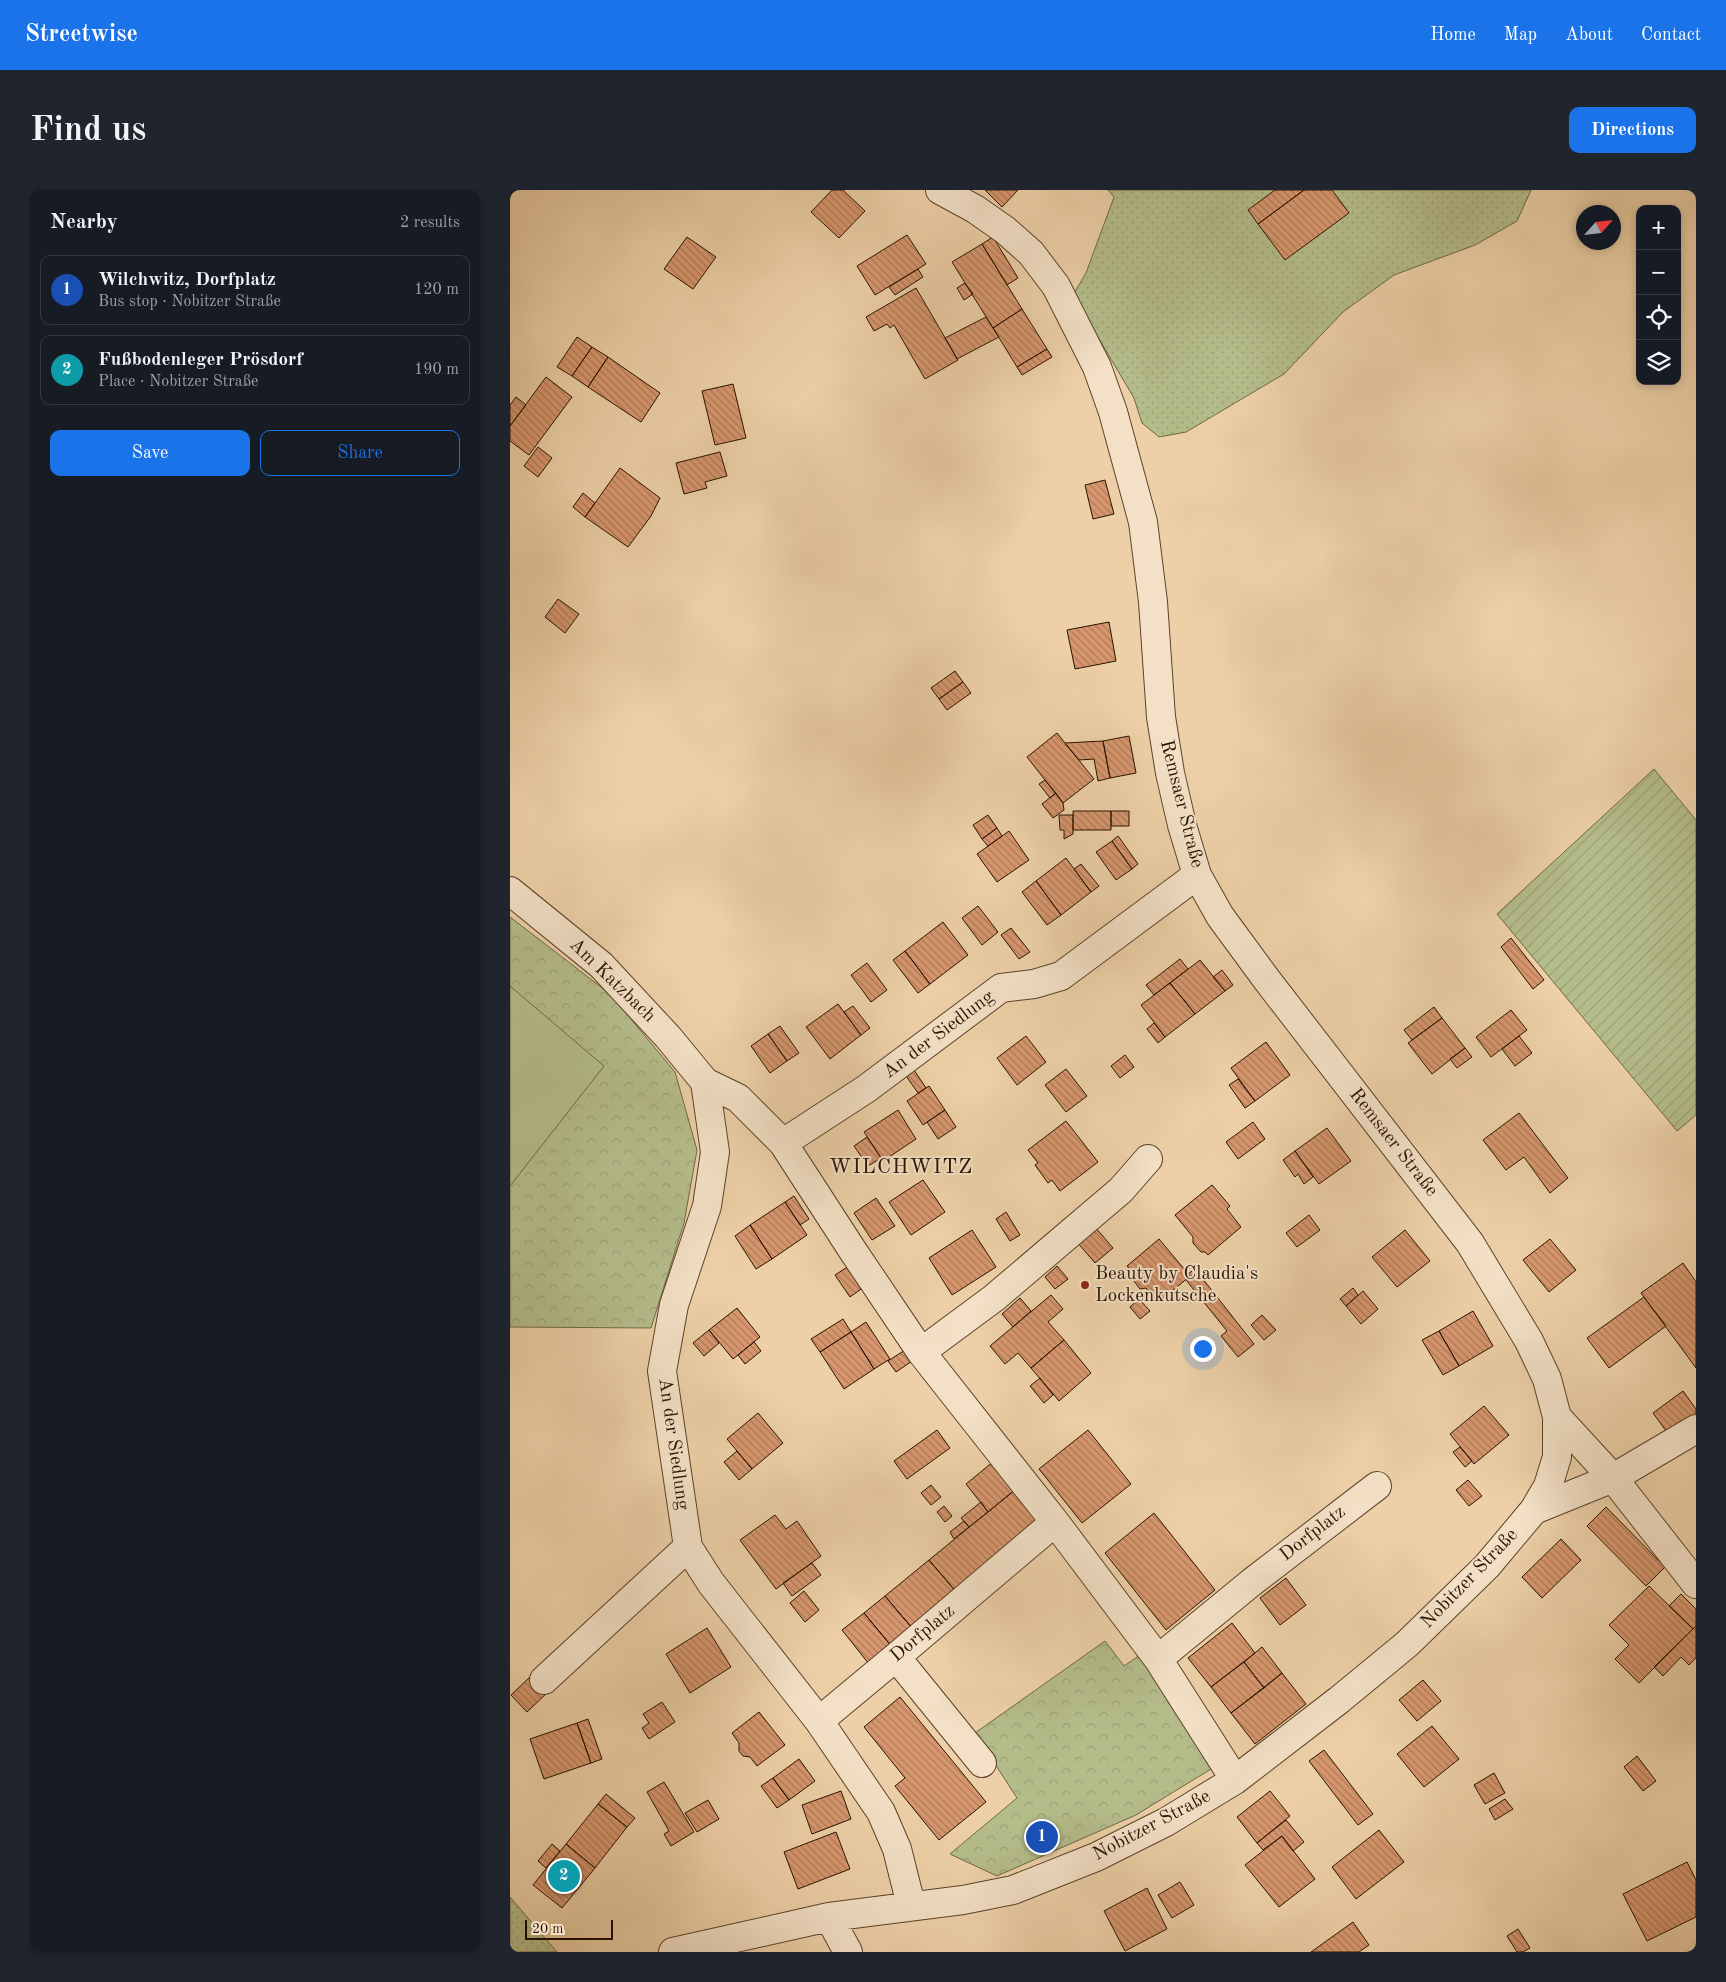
<!DOCTYPE html>
<html lang="en">
<head>
<meta charset="utf-8">
<style>
	:root { --surface:#171b24; --page:#20242c; --text:#f1f3f6; --muted:#9ea1a6; --line:#363941; --accent:#1a73e8 }
	body { margin:0; font-family:"Old Standard TT",serif; background:var(--page); color:var(--text) }
	.controls { position:absolute; right:15px; top:15px; display:grid; overflow:hidden; border-radius:10px; box-shadow:0 2px 8px #0003 }
	.controls button { width:45px; height:45px; display:grid; place-items:center; padding:0; border:0; border-bottom:1px solid var(--line); background:var(--surface); color:var(--text); font:25px sans-serif }
	.compass { position:absolute; left:1066px; top:15px; width:45px; height:45px; border-radius:50%; background:var(--surface); box-shadow:0 2px 8px #0003; rotate:63deg }
	.scale { position:absolute; left:15px; bottom:12px; width:88px; box-sizing:border-box; padding-left:5px; border:2px solid #2a1200; border-top:0; font-size:14px; line-height:18px; white-space:nowrap; color:#2a1200; -webkit-text-stroke:4px #f3e0c6; paint-order:stroke }
	.you { position:absolute; left:692px; top:1158px; width:18px; height:18px; margin:-12px; border:4px solid #fff; border-radius:50%; background:#1a73e8; box-shadow:0 0 0 8px #1a73e833 }
	.badge { display:grid; place-items:center; width:32px; height:32px; border-radius:50%; background:var(--accent); color:#fff; font-size:16px; font-weight:700 }
	.pin { position:absolute; translate:-50% -50%; border:2px solid #fff; box-shadow:0 1px 5px #0006 }
	.list { margin:0; padding:0; list-style:none }
	h2 { display:flex; justify-content:space-between; align-items:center; height:65px; margin:0; padding:0 20px; font-size:21px }
	h2 small { font-size:16px; font-weight:400; color:var(--muted) }
	.list li { display:grid; grid-template-columns:32px 1fr auto; gap:15px; align-items:center; box-sizing:border-box; height:70px; margin:0 10px 10px; padding:0 10px; border:1px solid var(--line); border-radius:10px }
	.list b { display:block; font-size:19px; white-space:nowrap }
	.list p { margin:0; font-size:16px; white-space:nowrap; color:var(--muted) }
	.list em { font-size:16px; font-style:normal; color:var(--muted) }
	.actions { display:flex; gap:10px; padding:15px 20px }
	.actions a { flex:1; padding:11px 0; border:1px solid var(--accent); border-radius:10px; text-align:center; font-size:18px; color:var(--accent) }
	.actions .main { background:var(--accent); color:#fff }
	.icon { flex:none; width:28px; height:28px; fill:none; stroke:currentColor; stroke-width:2; stroke-linecap:round; stroke-linejoin:round }
	.map { position:relative; flex:none; width:1186px; height:1762px; overflow:hidden; border-radius:10px }
	header { display:flex; align-items:center; gap:30px; box-sizing:border-box; height:70px; padding:0 25px; background:var(--accent); color:#fff }
	header strong { font-size:24px }
	nav { display:flex; gap:28px; margin-inline-start:auto; font-size:18px }
	.intro { display:flex; align-items:center; justify-content:space-between; box-sizing:border-box; height:120px; padding:0 30px }
	h1 { margin:0; font-size:35px }
	.button { padding:12px 22px; border-radius:10px; background:var(--accent); color:#fff; font-size:18px; font-weight:700 }
	main { display:flex; gap:30px; padding:0 30px }
	aside { flex:1; background:var(--surface); border-radius:10px; box-shadow:0 2px 8px #0003 }
	.map>svg:first-child { display:block }
	.grass { fill:url(#grass-dots); stroke:#6f6745 }
	.forest { fill:url(#forest-crowns); stroke:#6f6745 }
	.garden { fill:url(#garden-furrows); stroke:#6f6745 }
	.pitch { fill:#b4bc8a; stroke:#6f6745 }
	.building { fill:url(#building-back-hatch); stroke:#2a1200 }
	.lines { fill:none; stroke-linecap:round; stroke-linejoin:round }
	.minor-casing { stroke:#5b422a; stroke-width:30 }
	.minor { stroke:#f3e0c6; stroke-width:28 }
	.poi-dot { fill:#8f2418; stroke:#f3e0c6; stroke-width:2 }
	.labels { text-anchor:middle; dominant-baseline:central; stroke-width:4; stroke-linejoin:round; paint-order:stroke }
	.street-label { font-size:19px; fill:#2a1200; stroke:#f3e0c6 }
	.poi-label { font-size:19px; fill:#2a1200; stroke:#f3e0c6; text-anchor:start }
	.quarter-label { font-size:21px; letter-spacing:1px; fill:#2a1200; stroke:#f3e0c6 }
</style>
</head>
<body>
<header>
<strong>Streetwise</strong>
<nav><a>Home</a><a>Map</a><a>About</a><a>Contact</a></nav>
</header>
<div class="intro"><h1>Find us</h1><a class="button">Directions</a></div>
<main>
<aside>
<h2>Nearby<small>2 results</small></h2>
<ul class="list">
<li><span class="badge" style="background:#1a4fb4">1</span><div><b>Wilchwitz, Dorfplatz</b><p>Bus stop · Nobitzer Straße</p></div><em>120 m</em></li>
<li><span class="badge" style="background:#0f9aa8">2</span><div><b>Fußbodenleger Prösdorf</b><p>Place · Nobitzer Straße</p></div><em>190 m</em></li>
</ul>
<div class="actions"><a class="main">Save</a><a>Share</a></div>
</aside>
<div class="map">
<svg width="1186" height="1762" viewBox="0 0 1186 1762">
	<defs>
		<pattern id="grass-dots" width="8" height="8" patternUnits="userSpaceOnUse" patternTransform="scale(1.25)"><rect width="8" height="8" fill="#b4bc8a"/><path d="M2 2h.1M6 6h.1" fill="none" stroke="#9ba175" stroke-width="1.8" stroke-linecap="round"/></pattern>
		<pattern id="forest-crowns" width="20" height="18" patternUnits="userSpaceOnUse" patternTransform="scale(1.25)"><rect width="20" height="18" fill="#b4bc8a"/><path d="M2 6a3 3 0 1 1 6 0M12 15a3 3 0 1 1 6 0" fill="none" stroke="#9ba175"/></pattern>
		<pattern id="garden-furrows" width="10" height="10" patternUnits="userSpaceOnUse" patternTransform="scale(1.25)"><rect width="10" height="10" fill="#b4bc8a"/><path d="M-1 1l2-2M0 10L10 0M9 11l2-2" fill="none" stroke="#9ba175"/></pattern>
		<pattern id="building-back-hatch" width="6" height="6" patternUnits="userSpaceOnUse" patternTransform="scale(1.25)"><rect width="6" height="6" fill="#d7976e"/><path d="M-1 5l2 2M0 0l6 6M5-1l2 2" fill="none" stroke="#af7a58"/></pattern>
	</defs>
	<rect width="100%" height="100%" fill="#edd0a7"/>
	<filter id="stains"><feTurbulence type="fractalNoise" baseFrequency=".004" numOctaves="4"/><feColorMatrix values="0 0 0 0 .2 0 0 0 0 .09 0 0 0 0 .02 0 0 0 .5 -.17"/></filter>
	<radialGradient id="worn" r=".72"><stop offset=".6" stop-color="#630" stop-opacity="0"/><stop offset="1" stop-color="#630" stop-opacity=".3"/></radialGradient>
	<path class="grass" d="M598,0H1021L1007,31L965,55L884,85L833,122L774,184L676,242L649,247L632,233L624,208L563,105L576,83L604,7Z
		M0,1707L47,1762H0Z"/>
	<path class="forest" d="M0,727L100,804L165,882L187,960L174,1033L141,1138L0,1137Z
		M595,1451L614,1476L633,1463L701,1579L626,1625L487,1686L440,1664L507,1608L465,1543Z"/>
	<path class="garden" d="M1144,579L1186,630V925L1167,941L987,724Z"/>
	<path class="pitch" d="M0,796L94,876L0,996Z"/>
	<path class="building" d="M322,0H333L355,21L329,48L301,22Z
		M475,0H508L492,17Z
		M765,0H794L748,34L738,20Z
		M794,0H822L839,23L775,70L748,34Z
		M397,45L416,74L365,105L347,76Z
		M177,47L206,67L183,99L154,79Z
		M483,47L508,88L497,95L472,54Z
		M472,54L512,119L483,138L442,72Z
		M408,79L413,87L385,105L379,97Z
		M455,93L463,104L454,110L447,98Z
		M406,98L448,170L415,189L384,135L380,138L377,134L364,141L356,127Z
		M512,119L537,159L507,177L483,138Z
		M476,127L489,147L447,169L435,148Z
		M67,147L82,157L62,186L47,177Z
		M82,157L98,167L78,197L62,186Z
		M537,159L542,167L512,185L507,177Z
		M98,167L150,203L131,232L78,197Z
		M36,187L62,207L19,265L0,251V236Z
		M223,194L236,248L205,255L192,201Z
		M6,207L16,215L0,236V215Z
		M28,257L42,268L28,287L14,276Z
		M210,262L217,286L195,292L197,298L174,304L166,273Z
		M110,278L150,308L141,326L118,357L75,327Z
		M595,290L604,324L583,329L575,295Z
		M73,303L85,313L75,327L63,317Z
		M48,409L69,424L55,443L35,427Z
		M599,432L606,471L565,479L557,440Z
		M445,481L453,492L429,509L421,498Z
		M453,492L461,503L437,520L429,509Z
		M547,543L584,589L553,613L517,567Z
		M619,546L626,583L600,588L593,551Z
		M593,551L600,588L588,591L584,569L569,570L555,553Z
		M535,590L546,603L540,608L529,594Z
		M546,603L553,613L554,620L543,628L532,614Z
		M563,621H601V640H563Z
		M601,621H619V636H601Z
		M478,625L487,638L472,649L463,635Z
		M549,625H563V644L554,649V640H550Z
		M487,638L492,646L478,656L472,649Z
		M499,641L519,670L487,692L467,664Z
		M608,646L628,674L622,679L602,651Z
		M602,651L622,679L606,690L586,662Z
		M556,668L581,702L551,725L526,691Z
		M571,674L589,696L581,702L564,679Z
		M526,691L551,725L537,735L512,702Z
		M468,716L488,742L472,755L452,728Z
		M433,732L458,765L420,794L395,761Z
		M501,738L520,762L509,769L491,745Z
		M1001,748L1034,790L1023,799L991,757Z
		M395,761L420,794L408,803L383,770Z
		M670,769L678,779L644,805L636,795Z
		M690,770L715,801L685,824L660,793Z
		M357,773L377,800L361,812L341,785Z
		M712,780L723,795L715,801L703,787Z
		M660,793L685,824L655,847L631,815Z
		M328,814L351,845L320,869L296,837Z
		M343,816L360,838L351,845L334,822Z
		M924,817L932,828L902,850L894,840Z
		M1001,820L1017,840L981,867L966,847Z
		M932,828L955,858L922,884L898,853Z
		M644,833L655,847L648,853L637,839Z
		M270,836L289,863L277,871L258,844Z
		M258,844L277,871L260,883L241,856Z
		M516,846L536,872L507,895L487,868Z
		M1009,846L1022,863L1005,876L992,859Z
		M756,852L780,885L745,911L721,878Z
		M955,858L962,867L947,878L940,869Z
		M615,865L624,877L610,888L601,876Z
		M402,877L416,898L408,903L394,883Z
		M556,879L577,906L556,922L535,895Z
		M728,889L745,911L735,918L719,895Z
		M419,896L435,920L413,935L397,911Z
		M388,920L406,949L373,971L354,942Z
		M435,920L446,937L428,949L417,932Z
		M1009,923L1058,988L1040,1003L1014,967L996,980L973,950Z
		M556,931L588,972L550,1001L542,990L538,993L525,975L528,973L518,960Z
		M743,932L755,949L728,969L716,952Z
		M817,938L841,971L809,994L785,961Z
		M357,947L371,968L358,976L344,956Z
		M785,961L803,987L794,994L788,984L785,987L773,970Z
		M413,990L435,1022L401,1045L379,1012Z
		M702,995L720,1016L717,1019L731,1037L698,1065L695,1062H691L683,1053V1047L665,1025Z
		M284,1006L299,1029L290,1035L275,1012Z
		M366,1008L385,1036L362,1050L344,1023Z
		M275,1012L297,1045L262,1069L240,1035Z
		M496,1022L510,1045L500,1051L486,1029Z
		M799,1025L810,1040L787,1057L776,1043Z
		M240,1035L262,1069L246,1079L225,1046Z
		M585,1037L603,1058L585,1073L567,1052Z
		M462,1040L486,1077L442,1105L419,1068Z
		M895,1040L920,1071L887,1097L862,1067Z
		M649,1049L680,1086L648,1113L636,1098L630,1099L624,1091L623,1083L617,1076Z
		M1040,1049L1066,1080L1039,1102L1013,1070Z
		M1173,1073L1186,1092V1178L1131,1103Z
		M339,1076L354,1097L340,1107L325,1085Z
		M547,1076L558,1089L545,1099L535,1087Z
		M685,1079L744,1154L728,1167L711,1146L717,1141L676,1090L680,1086L678,1084Z
		M843,1098L848,1105L836,1116L830,1109Z
		M853,1101L868,1119L851,1134L836,1116Z
		M541,1105L553,1119L538,1132L554,1150L521,1178L508,1163L495,1174L480,1156Z
		M1134,1107L1156,1136L1099,1178L1077,1148Z
		M510,1108L521,1121L503,1137L492,1124Z
		M629,1109L640,1121L630,1129L620,1117Z
		M227,1118L250,1147L223,1169L199,1140Z
		M963,1121L983,1156L949,1176L929,1141Z
		M752,1125L766,1140L754,1150L741,1135Z
		M333,1129L341,1142L310,1162L301,1149Z
		M356,1132L380,1169L364,1179L341,1142Z
		M199,1140L209,1153L194,1166L183,1153Z
		M929,1141L949,1176L933,1185L912,1150Z
		M341,1142L364,1179L334,1199L310,1162Z
		M554,1150L581,1183L549,1211L521,1178Z
		M244,1152L251,1161L235,1174L228,1165Z
		M395,1160L402,1171L386,1182L378,1171Z
		M530,1188L543,1205L534,1213L520,1196Z
		M1173,1201L1186,1219V1231L1162,1249L1143,1223Z
		M974,1216L999,1245L964,1274L940,1244Z
		M248,1223L273,1253L242,1279L217,1249Z
		M427,1240L440,1258L397,1289L384,1271Z
		M578,1240L621,1294L572,1333L529,1279Z
		M950,1257L962,1271L955,1277L943,1262Z
		M227,1261L242,1279L229,1290L214,1272Z
		M484,1271L506,1299L478,1322L456,1294Z
		M958,1290L972,1306L959,1316L946,1300Z
		M421,1295L431,1307L421,1315L411,1303Z
		M506,1299L534,1333L447,1403L419,1370Z
		M471,1312L478,1322L459,1337L451,1328Z
		M434,1316L442,1326L435,1332L427,1322Z
		M1096,1317L1155,1377L1136,1396L1077,1336Z
		M644,1323L705,1400L656,1440L595,1363Z
		M265,1325L276,1339L287,1331L311,1366L266,1399L230,1350Z
		M454,1331L459,1337L444,1349L440,1342Z
		M1051,1349L1071,1370L1032,1408L1012,1387Z
		M419,1370L447,1403L403,1439L375,1406Z
		M302,1373L311,1385L282,1406L273,1393Z
		M776,1388L796,1415L770,1435L750,1408Z
		M1139,1396L1183,1439L1129,1493L1105,1469L1119,1455L1099,1435Z
		M294,1401L309,1420L295,1432L280,1413Z
		M1171,1404L1186,1419V1436L1183,1439L1159,1416Z
		M375,1406L403,1439L382,1457L354,1423Z
		M354,1423L382,1457L359,1474L332,1440Z
		M722,1433L745,1463L701,1497L678,1468Z
		M1186,1436V1468L1179,1475L1171,1467L1153,1486L1144,1477Z
		M197,1438L221,1477L180,1503L156,1464Z
		M752,1457L772,1483L754,1498L734,1472Z
		M734,1472L754,1498L721,1523L701,1497Z
		M772,1483L796,1514L745,1554L721,1523Z
		M22,1485L38,1502L17,1522L1,1505Z
		M913,1490L931,1511L907,1531L889,1510Z
		M390,1507L476,1612L429,1650L385,1596L395,1588L354,1537Z
		M152,1512L165,1532L139,1549L132,1538L139,1533L133,1524Z
		M249,1522L275,1555L247,1576L240,1567L233,1566L229,1561V1553L222,1543Z
		M78,1529L92,1569L81,1573L67,1533Z
		M67,1533L81,1573L34,1589L20,1549Z
		M922,1536L949,1569L914,1597L887,1564Z
		M814,1560L863,1624L848,1635L799,1571Z
		M1127,1566L1146,1591L1133,1601L1114,1577Z
		M289,1569L305,1591L279,1610L263,1588Z
		M984,1583L995,1603L975,1614L964,1595Z
		M263,1588L279,1610L267,1618L251,1596Z
		M154,1592L184,1642L161,1656L154,1644L159,1641L137,1602Z
		M331,1601L341,1629L302,1644L292,1615Z
		M760,1601L780,1626L747,1653L727,1627Z
		M96,1604L125,1628L117,1637L88,1614Z
		M995,1609L1003,1619L985,1630L979,1619Z
		M198,1610L209,1629L187,1642L175,1623Z
		M88,1614L117,1637L85,1678L56,1654Z
		M776,1630L794,1652L783,1661L772,1646L753,1660L747,1653Z
		M869,1640L894,1672L846,1709L822,1677Z
		M326,1642L340,1679L288,1699L274,1662Z
		M772,1646L805,1689L769,1717L735,1675Z
		M42,1654L50,1661L36,1678L28,1671Z
		M56,1654L85,1678L52,1718L23,1695Z
		M1177,1672L1186,1690V1727L1137,1751L1113,1704Z
		M670,1692L684,1715L662,1728L648,1705Z
		M637,1698L657,1739L615,1761L594,1721Z
		M843,1732L859,1755L849,1762H801Z
		M1008,1739L1020,1758L1013,1762H1007L997,1746Z"/>
	<g class="lines">
		<defs>
			<path id="minor" d="M430,0L465,19L495,40L521,63L546,96L587,177L603,222L633,332L643,412L651,527L660,583L672,635L687,685L710,726L757,790L960,1053L1019,1151L1037,1189L1047,1227L1103,1288L1186,1394
				M0,701L91,775L158,847L195,892L228,908L273,953L343,1061L411,1162L545,1332
				M195,892L205,962L197,1016L164,1115L152,1181L178,1357L201,1393L309,1531L371,1622L387,1659L401,1715
				M273,953L356,899L491,798L524,794L551,786L687,685
				M411,1162L484,1108L611,1000L638,969
				M1024,1320L1103,1288L1186,1239
				M386,1467L472,1573
				M648,1469L742,1392L867,1296
				M34,1490L178,1357
				M309,1531L386,1467L545,1332L648,1469L725,1590
				M319,1727L338,1762
				M163,1762L319,1727L453,1710L503,1700L586,1667L656,1632L725,1590L829,1510L897,1454L977,1376L1024,1320L1038,1296L1047,1267V1227"/>
		</defs>
		<use href="#minor" class="minor-casing"/>
		<use href="#minor" class="minor"/>
	</g>
	<circle class="poi-dot" cx="575" cy="1095" r="5"/>
	<g class="labels">
		<g class="street-label">
			<text transform="translate(671 614) rotate(76)">Remsaer Straße</text>
			<text transform="translate(102 791) rotate(44)">Am Katzbach</text>
			<text transform="translate(429 845) rotate(-37)">An der Siedlung</text>
			<text transform="translate(883 953) rotate(52)">Remsaer Straße</text>
			<text transform="translate(163 1254) rotate(82)">An der Siedlung</text>
			<text transform="translate(803 1344) rotate(-38)">Dorfplatz</text>
			<text transform="translate(960 1389) rotate(-46)">Nobitzer Straße</text>
			<text transform="translate(413 1444) rotate(-40)">Dorfplatz</text>
			<text transform="translate(642 1636) rotate(-28)">Nobitzer Straße</text>
		</g>
		<g class="poi-label">
			<text x="585" y="1084">Beauty by Claudia's<tspan x="585" dy="22">Lockenkutsche</tspan></text>
		</g>
		<g class="quarter-label">
			<text x="391" y="977">WILCHWITZ</text>
		</g>
	</g>
	<rect width="100%" height="100%" filter="url(#stains)"/>
	<rect width="100%" height="100%" fill="url(#worn)"/>
</svg>
<div class="controls">
<button>+</button>
<button>−</button>
<button><svg class="icon" aria-label="locate" viewBox="0 0 24 24"><circle cx="12" cy="12" r="6"/><path d="M12 2v4M12 18v4M2 12h4M18 12h4"/></svg></button>
<button><svg class="icon" aria-label="layers" viewBox="0 0 24 24"><path d="M12 4l9 5-9 5-9-5zM3 14l9 5 9-5"/></svg></button>
</div>
<svg class="compass" viewBox="-18 -18 36 36"><path d="M0-13l5 13h-10z" fill="#e53935"/><path d="M0 13l5-13h-10z" fill="#9ea1a6"/></svg>
<div class="scale">20 m</div>
<div class="you"></div>
<div class="pin badge" style="left:532px;top:1647px;background:#1a4fb4">1</div>
<div class="pin badge" style="left:54px;top:1686px;background:#0f9aa8">2</div>
</div>
</main>
</body>
</html>
